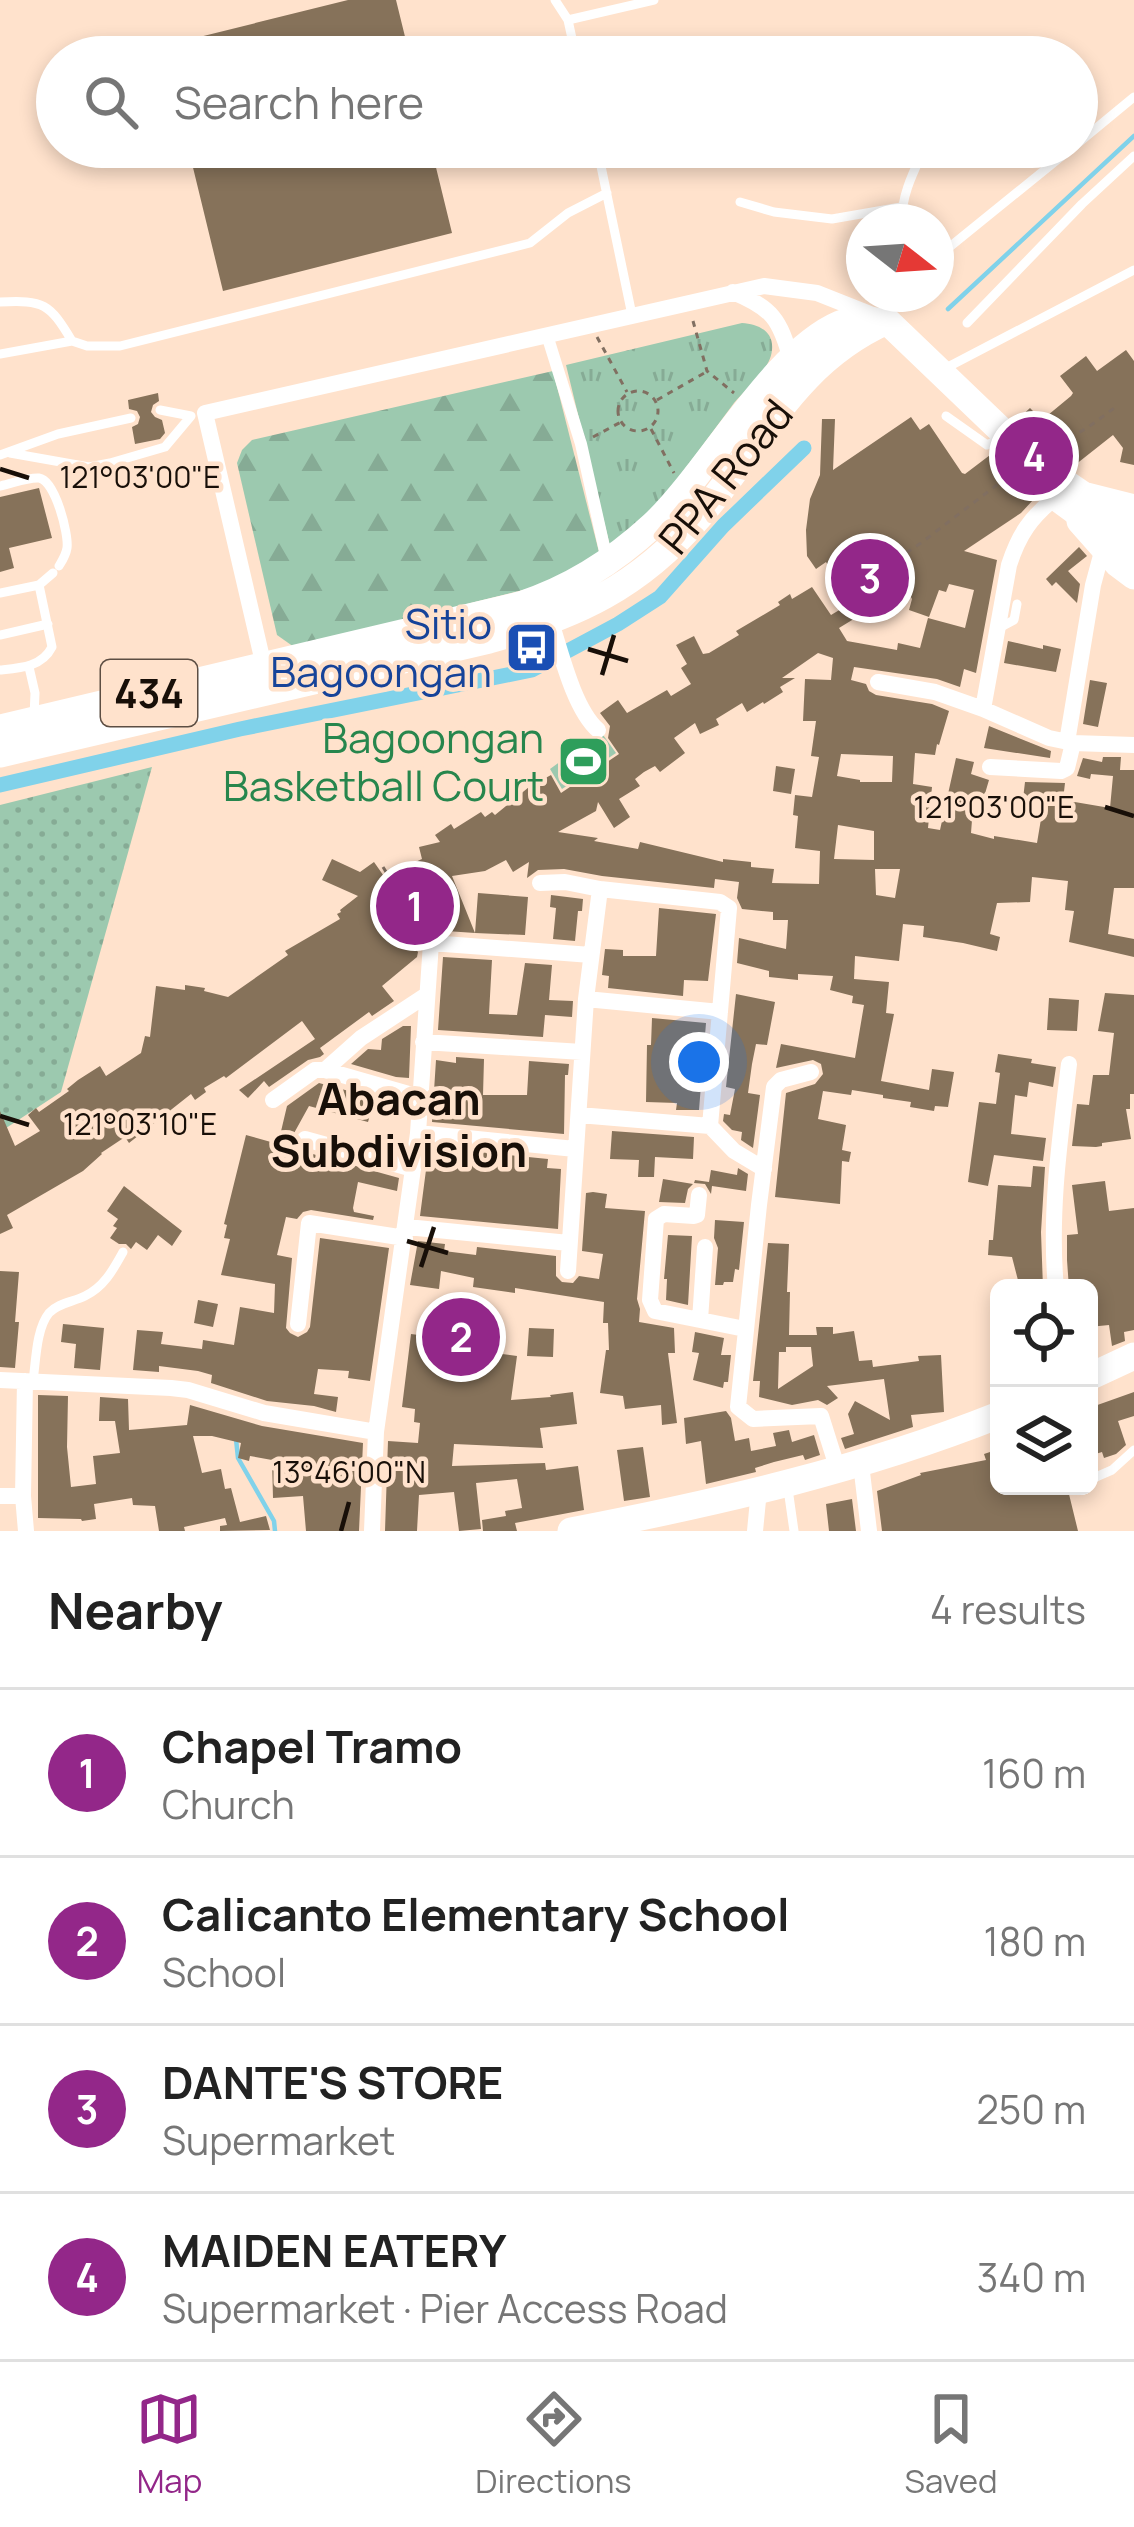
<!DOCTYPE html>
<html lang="en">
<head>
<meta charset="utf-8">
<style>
	:root { --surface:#fff; --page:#f2f2f2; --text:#222; --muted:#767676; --line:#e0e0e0; --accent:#932789 }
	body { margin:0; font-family:Manrope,sans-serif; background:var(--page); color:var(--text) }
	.controls { position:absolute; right:36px; bottom:36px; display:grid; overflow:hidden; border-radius:18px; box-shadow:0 6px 18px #0003 }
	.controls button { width:108px; height:108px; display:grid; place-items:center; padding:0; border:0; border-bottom:3px solid var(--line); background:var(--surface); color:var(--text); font:60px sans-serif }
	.compass { position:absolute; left:846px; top:204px; width:108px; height:108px; border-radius:50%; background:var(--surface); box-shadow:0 6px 18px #0003; rotate:107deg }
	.you { position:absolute; left:699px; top:1062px; width:42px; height:42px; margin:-30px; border:9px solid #fff; border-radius:50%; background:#1a73e8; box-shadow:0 0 0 18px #1a73e833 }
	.badge { display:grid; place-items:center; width:78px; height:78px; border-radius:50%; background:var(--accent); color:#fff; font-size:39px; font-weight:700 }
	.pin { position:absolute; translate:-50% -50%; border:6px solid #fff; box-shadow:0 3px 12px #0006 }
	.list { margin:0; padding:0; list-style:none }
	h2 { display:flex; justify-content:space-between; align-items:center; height:156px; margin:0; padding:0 48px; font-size:51px }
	h2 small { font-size:39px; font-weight:400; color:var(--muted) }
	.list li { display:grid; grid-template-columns:78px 1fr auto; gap:36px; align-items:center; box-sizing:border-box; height:168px; padding:0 48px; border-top:3px solid var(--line) }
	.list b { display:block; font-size:45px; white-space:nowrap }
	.list p { margin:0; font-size:39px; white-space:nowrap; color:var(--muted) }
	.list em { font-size:39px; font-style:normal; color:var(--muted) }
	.icon { flex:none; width:66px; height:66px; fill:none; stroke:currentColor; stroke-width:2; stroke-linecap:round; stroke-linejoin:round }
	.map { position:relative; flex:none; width:1134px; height:1531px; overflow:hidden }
	.search { position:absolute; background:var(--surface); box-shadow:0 6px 18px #0003; left:36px; right:36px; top:36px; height:132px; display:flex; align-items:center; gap:30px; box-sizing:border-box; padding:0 42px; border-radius:66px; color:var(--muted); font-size:45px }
	.sheet { height:828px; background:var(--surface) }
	nav { display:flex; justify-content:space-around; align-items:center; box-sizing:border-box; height:168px; border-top:3px solid var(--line); background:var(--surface); font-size:33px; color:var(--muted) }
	nav a { display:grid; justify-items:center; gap:6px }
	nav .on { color:var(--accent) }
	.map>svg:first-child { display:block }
	.grass { fill:url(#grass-dots) }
	.forest { fill:url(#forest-firs) }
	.park { fill:url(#park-tufts) }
	.pitch { fill:#9cc9af }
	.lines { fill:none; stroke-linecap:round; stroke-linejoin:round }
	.stream { stroke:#80d2ea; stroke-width:4.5 }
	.canal { stroke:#80d2ea; stroke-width:15 }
	.building { fill:#86725a; fill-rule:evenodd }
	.path { stroke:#816f61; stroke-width:3; stroke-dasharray:6 6; stroke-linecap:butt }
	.service { stroke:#fff; stroke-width:9 }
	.pedestrian { stroke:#fff; stroke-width:12 }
	.minor { stroke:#fff; stroke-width:16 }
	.primary { stroke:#fff; stroke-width:27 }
	.trunk { stroke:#fff; stroke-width:27 }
	.ticks { fill:none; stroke:#180f08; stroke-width:4.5 }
	.labels { text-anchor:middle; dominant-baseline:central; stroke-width:9; stroke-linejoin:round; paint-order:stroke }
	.shield { fill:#ffe2cc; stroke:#5d4e43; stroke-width:3 }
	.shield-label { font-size:39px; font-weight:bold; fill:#180f08 }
	.street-label { font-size:42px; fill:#180f08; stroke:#ffe2cc }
	.transit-label { font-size:42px; fill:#164399; stroke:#ffe2cc; text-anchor:end }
	.leisure-label { font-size:42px; fill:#27864d; stroke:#ffe2cc; text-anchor:end }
	.neighbourhood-label { font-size:45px; font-weight:bold; fill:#180f08; stroke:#ffe2cc }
	.ticks-label { font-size:30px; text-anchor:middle; fill:#180f08; stroke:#ffe2cc; stroke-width:9; stroke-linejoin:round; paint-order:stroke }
</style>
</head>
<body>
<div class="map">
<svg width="1134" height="1531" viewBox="0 0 1134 1531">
	<defs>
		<pattern id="grass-dots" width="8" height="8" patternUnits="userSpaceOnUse" patternTransform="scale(3)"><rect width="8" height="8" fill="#9cc9af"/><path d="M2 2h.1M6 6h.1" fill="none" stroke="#86ab95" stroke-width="1.8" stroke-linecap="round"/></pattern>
		<pattern id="forest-firs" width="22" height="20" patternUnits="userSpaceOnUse" patternTransform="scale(3)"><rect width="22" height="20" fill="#9cc9af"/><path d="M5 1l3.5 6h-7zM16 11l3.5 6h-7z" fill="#86ab95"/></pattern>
		<pattern id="park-tufts" width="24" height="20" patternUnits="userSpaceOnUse" patternTransform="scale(3)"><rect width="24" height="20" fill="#9cc9af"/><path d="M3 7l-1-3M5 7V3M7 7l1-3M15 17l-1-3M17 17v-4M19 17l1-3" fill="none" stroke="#86ab95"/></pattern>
	</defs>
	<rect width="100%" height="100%" fill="#ffe2cc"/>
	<path class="grass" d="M152,767L61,1092L0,1132V805Z"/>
	<path class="forest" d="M553,371L600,556L543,585L294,647L277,635L237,463L242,450L252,440Z"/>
	<path class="park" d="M742,323C758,324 774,331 772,350C770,371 746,388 734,403C709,436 686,470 659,501C644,517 626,531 610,546L566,365Z"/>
	<path class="pitch" d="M601,732L616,753L562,789L550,769Z"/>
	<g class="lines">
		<path class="stream" d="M948,309L1134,136
			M236,1439L238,1458L274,1521L275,1531"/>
		<path class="canal" d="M0,785L240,729L532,670L618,624L660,597L723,526L804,448"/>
	</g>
	<path class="building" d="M348,0H396L410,57H166L163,46Z
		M188,147H431L452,233L223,291Z
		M1126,350L1134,361V465L1120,462L1123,448L1113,435L1075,465L1057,440L1048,448L1034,432L1032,435L1017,420L1030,408L1042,420L1071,396L1073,393L1060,376L1086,356L1097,371Z
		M158,393L159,401L153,405L151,412L155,417L162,420L165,433L160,439L135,444L132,427L138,424L140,417L137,411L129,409L128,400Z
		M911,417L920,430L929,424L962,473L965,474L994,452L1033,500L1021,513L964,551L997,560L976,673L964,669L960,687L937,679L854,667L851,680L866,684L869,691L876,695L932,704L949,711L939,745L937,744L935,755L915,753L913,784L932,787L928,828L940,830L956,758L974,762L971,774L989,780L984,797L974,794L971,833L994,839V836L1037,843L1044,801L1023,799L1025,782L1065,783L1063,800L1110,808L1113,776L1091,774L1090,779L1077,776L1083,758L1102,762L1103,757H1121L1120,770H1134V888H1114L1108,934L1134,939V957L1069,942L1074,911L1065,910L1068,881L1032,877L1030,902L997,903L990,934L1000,937L997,951L963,943L923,937L924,926L903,924L899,961L855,956L854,979L889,982L886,1013L894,1014L881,1081L929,1090L932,1069L954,1072L948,1107L935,1106L934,1111L910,1107L911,1102L883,1098V1095L852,1090L851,1095L823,1091L818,1119L846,1125L842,1150L851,1152L849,1162L842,1161L840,1204L775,1197L786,1093L815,1084L823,1074L821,1064L813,1060L776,1068L781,1044L855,1058L864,1005L852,1003L853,996L830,990L833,976L798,974V980L769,977V971L737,963L739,938L786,949L788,920H773V912L742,909L737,898L739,882L715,879L714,888L602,876L564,869L538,870L527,878L529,862L513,872L506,860L485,871L452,876L475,933L432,930L421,935L426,931L417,914L414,916L408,901L387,914L418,952L417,957L382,986L394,1001L372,1016L369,1012L320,1048L324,1054L320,1057L308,1060L269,1087L264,1081L248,1098L239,1090L315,1039L302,1021L226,1078L224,1076L204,1088L206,1092L195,1100L191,1094L129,1143L125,1137L101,1153L102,1154L83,1171L7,1215L13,1228L0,1234V1111L15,1146L40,1131L28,1115L36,1108L39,1112L69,1091L67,1089L78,1080L100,1066L106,1076L141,1053L145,1036L150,1037L156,986L185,990V985L205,988L204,991L228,997L288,955L285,951L340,919L337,914L341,912L340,910L358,896L322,880L332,859L360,872L374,862L388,882L414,871L411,864L422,859L419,847L440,842L435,835L451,824L454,829L481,812L485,817L492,812L495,815L529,787L551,775L561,793L619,754L608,738L610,726L600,713L618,700L627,713L667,690L671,696L691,684L681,668L687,664L676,645L694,636L703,654L709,653L739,635L736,631L780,605L778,602L790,594L792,599L812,587L831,615L851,603L857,597L843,572L835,577L826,562L816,569L807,556L806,530L810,499L820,475L822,419H835L833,470ZM903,583L912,599L909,610L929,617L939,590L946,592L949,584L974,590L965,628L928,618L920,648L898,643L897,650L847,641L839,628L857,617L855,614ZM818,653L833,658L831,680L805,679L803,721H816L811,756L819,757L812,797L795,795L793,815L798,816L795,848L820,851L819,884L772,883L774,869L751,867V862L723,859V862L640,842L638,849L594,841L598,838L558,832L596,811L598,802L614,828L630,817L619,799L640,786L635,779L644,772L655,766L660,772L685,753L674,738L695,723L700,734L719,725L716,719L742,703L747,712L763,702L764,704L783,692L780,687L795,678H782ZM841,754L893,756L892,782H860V780L837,776ZM838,825L874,831V860L834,859ZM875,869H900L895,898L876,895Z
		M39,488L52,538L9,548L14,568L0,572V497Z
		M1079,547L1087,556L1068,571L1080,584L1077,603L1056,582L1052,586L1046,579Z
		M1008,641L1043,649V645L1061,649L1056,672L1004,663Z
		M1090,680L1107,683L1098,727L1083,724Z
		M989,726L1051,751L1050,758L984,748Z
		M776,766L795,769L791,794L773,791Z
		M478,893L528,897L525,935L475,933Z
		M551,895L583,899L582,911H578L575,941L553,939L556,908L550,907Z
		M659,908L716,914L708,981L684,980L683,996L608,988L609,976L602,975L605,949L623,950V956H656Z
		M443,957L492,960L489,1014L517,1015L525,963L552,965L549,1000L573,1001L572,1017L545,1015L543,1037L438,1030Z
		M1105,993L1134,995V1094H1130V1109H1126L1131,1139L1102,1143V1146L1096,1147L1072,1146L1077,1104L1089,1105L1093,1075H1109L1114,1033L1098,1031Z
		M736,994L775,1002L767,1045L756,1044L752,1064L748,1093L760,1095L753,1148L741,1140L742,1132L732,1130L723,1121L724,1114L730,1115L735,1089L726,1087Z
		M1049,998L1079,1000L1077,1031L1047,1030Z
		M652,1018L706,1023L699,1110H676L677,1103L646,1102L647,1045H651Z
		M403,1026H411L409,1078L396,1077L351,1064L368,1049L381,1050L382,1039Z
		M998,1054L1032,1059L1031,1063L1056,1067L1053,1087L1029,1082L1027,1097L1015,1095L1011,1134L1046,1138L1043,1161L994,1155L988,1186L968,1182L979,1102L996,1104L1000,1073L995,1072Z
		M456,1057L484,1059L483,1095H527L529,1061L569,1064L568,1075H565L564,1134L432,1122L436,1060L456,1063Z
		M319,1083L375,1098L368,1122L309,1106L293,1135L295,1147L302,1151L399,1178L397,1191L358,1182L353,1208L354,1212L374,1216L373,1220L311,1210L303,1212L297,1219L286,1217L277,1255L292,1258L286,1328L290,1333L298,1337L307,1332L310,1327L320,1238L389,1248L370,1381L348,1378L349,1371L318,1369L314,1394L338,1397L336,1412L314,1406L267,1401L211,1383L212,1375L198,1371L159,1366V1372L133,1370L137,1330L163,1332L161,1344L202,1349L203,1340L234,1345L240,1307L274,1313L275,1284L221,1275L230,1239L224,1238L227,1225L224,1224L246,1135L278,1144L287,1106Z
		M612,1131L694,1137L693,1159L655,1157L654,1177H638L639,1160L610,1159Z
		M429,1147L548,1159L547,1168L561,1169L558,1229L420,1216Z
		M1033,1166L1045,1167L1041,1232L1043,1288H1020L1012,1257L988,1255L989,1240H993L998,1185L1031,1187Z
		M738,1168L748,1174L746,1191L712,1186L711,1194L705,1184L694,1183L695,1180L709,1182L711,1170L737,1175Z
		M663,1179L693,1184L688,1189L685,1203L659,1202Z
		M1105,1181L1109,1211L1134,1208V1330L1124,1332L1125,1341L1112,1346L1109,1325L1089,1327V1288H1069L1067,1260V1235L1078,1234L1072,1185Z
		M124,1186L182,1231L172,1246L158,1235L147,1250L136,1242L131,1249L126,1244H119L110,1238L117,1228L113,1226L118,1219L107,1211Z
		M593,1192L607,1194L605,1208L645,1211L637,1299L640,1309L639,1322L674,1328L675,1353H668L677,1423L662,1425L661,1405L625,1409L623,1396L600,1393L606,1350H609L608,1323H603L604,1302L515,1288V1293L473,1287L474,1278L441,1271L439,1289L410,1285L418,1241L445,1244L444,1251L476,1255L477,1247L556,1256V1276L562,1282L573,1283L579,1276L599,1279L603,1254L582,1251L586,1193Z
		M715,1220L744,1222L739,1270L735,1269L733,1282H724L723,1285H715L718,1248L714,1238Z
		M668,1235L692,1236L688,1305L666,1300L667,1279H664Z
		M768,1243L789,1244L787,1292H790L789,1335H817L816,1327H833V1334L854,1331L859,1361L872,1360L873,1367L919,1361L918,1356L941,1355L944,1412L911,1415L913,1427L845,1449L841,1438L854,1434L848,1414L855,1401L890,1420L884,1379L827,1386L838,1398L827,1405L818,1400L792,1405L759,1397L760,1381H753ZM786,1347H811L813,1366L778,1389L779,1352H786Z
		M0,1271L19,1272L15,1322H19L15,1368L0,1367Z
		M198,1300L218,1304L213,1327L194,1323Z
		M63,1324L104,1328L100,1370L74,1368L76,1344L61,1342Z
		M529,1328L554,1329L553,1357L527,1356Z
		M695,1332L724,1338L721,1355H731L728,1382H724L723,1388L693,1380L699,1353L692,1352Z
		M411,1334L441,1338L440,1346L517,1356L511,1400L551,1397L550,1395L573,1392L577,1424L540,1428L543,1448L454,1444L452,1466L545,1463L546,1470L578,1466L584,1510L515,1523L517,1531H483L482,1520L506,1516L505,1511L522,1508L517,1479L476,1483L481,1529L459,1531L454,1492L419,1495L417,1531H385L388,1441L418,1443L420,1423L414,1422L415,1409L402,1407Z
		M1134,1392V1416L1118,1421L1126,1445L1116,1454L1104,1458L1102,1452L1089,1456V1408Z
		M38,1395L68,1396L67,1447L71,1487L96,1484L93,1456L120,1453L115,1421H99L100,1397L128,1399L129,1430L187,1425L190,1405L262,1426L363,1443L359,1531H306L303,1496L273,1498L272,1460L250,1456L249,1461L238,1458L241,1443L212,1436H193L202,1473L221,1469L225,1489L231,1488L240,1522L266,1516L270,1530L220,1531V1526L227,1525L225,1518L184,1527L185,1531H159L155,1506L133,1505L132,1498L94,1504L96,1519L82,1521L81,1519L38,1518Z
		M726,1411L731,1418L735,1441L749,1438L751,1451L776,1446L773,1433L789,1430L792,1442L814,1435L820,1455L805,1460L803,1455L774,1462L755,1468L756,1472L706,1484L701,1441L686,1444L684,1418Z
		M643,1447L650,1497L624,1501L617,1450Z
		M999,1449V1492L1024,1486H1067L1078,1531H882L877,1491L921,1475L920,1473L986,1460L984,1454Z
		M852,1499L856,1531H829L826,1504Z"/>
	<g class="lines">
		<path class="path" d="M693,321L707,371L734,393
			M597,337L627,392
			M618 411a20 20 0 1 1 40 0a20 20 0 1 1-40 0Z
			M657,400L706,372
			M651,429L674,473
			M593,437L621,422
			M1048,450L1087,428L1117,406
			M836,599L921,543L1015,471
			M383,867L423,931"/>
		<path class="service" d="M555,0L568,20L576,57
			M568,20L654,0
			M1077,144L1134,97
			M597,147L632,315
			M740,202L774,212L832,219L901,207
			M902,222C901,195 914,171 925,147
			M936,258L1073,147
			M0,302C44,300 49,303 72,341
			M889,316L899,294
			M967,323L1082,204L1134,156
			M0,354L72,341L87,346H120L530,243L568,213L607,193
			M944,369L1134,270
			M160,410L191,416
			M946,416L987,445L1001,438
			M10,453L89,467L110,463L165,447L191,416
			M0,455L58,434L131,418
			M0,486C11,484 28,477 39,478C55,480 69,534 67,548C66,555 62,561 59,566
			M0,593L39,585L53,573
			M999,628L1014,620L1017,604
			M0,635L48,624
			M29,667L35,693L34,717
			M0,670C20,668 42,667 52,647L39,585
			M33,1381C36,1361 36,1329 49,1313C58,1303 73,1302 85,1296C104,1287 113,1270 123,1252
			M1089,1480L1112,1470L1134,1450
			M788,1489L794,1531"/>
		<path class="pedestrian" d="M547,335L581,444L607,560"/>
		<path class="minor" d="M733,292C772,308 780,319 791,360
			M551,622C561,653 574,709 598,730
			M266,675L205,413L764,286L817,293L875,316
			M878,682L935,692L983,709L1049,738L1073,743L1134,745
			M983,709L1009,565C1019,534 1031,517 1056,497
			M1067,742L1093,585L1103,548
			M990,767L1061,771L1067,768L1073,743
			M540,883L565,882L600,889L720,902L729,908L710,1126
			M586,999L720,1012
			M423,1042L582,1052
			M325,1070L361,1038L425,996
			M811,1072L781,1080L774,1087L759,1205L738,1407L753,1419L821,1416L838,1470
			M273,1100L315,1070H325L419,1097
			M579,1115L710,1126L734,1151L764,1169
			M418,1133L575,1149
			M305,1139L413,1169
			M699,1195L697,1215L694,1216L664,1214L656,1219L650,1300L655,1311L745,1329
			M407,1227L569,1243
			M568,1271L586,999L600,889
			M1056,1288C1049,1214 1060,1138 1069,1064
			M700,1320L705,1247
			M298,1324L309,1223L405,1238
			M0,1380L171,1388L188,1390L264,1413L376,1432
			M25,1381L23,1496L26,1531
			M861,1464L869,1531
			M0,1496H23
			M372,1531L376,1432L418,1133L431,943L591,955
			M755,1531L759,1490"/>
		<path class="primary" d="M1087,496L1134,508
			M1080,521L1118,564L1134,576
			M1089,1377L1134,1356
			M571,1531C716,1503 861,1470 999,1415"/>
		<path class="trunk" d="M887,321L1031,459L1056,497L1134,554
			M1044,468L1134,530
			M0,728L520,605C570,589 614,561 653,525C710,471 772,353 840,324C852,319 864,320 877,321
			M0,754L489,640C576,616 639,587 699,517C762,444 793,363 887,321"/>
	</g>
	<path class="ticks" d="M0,469L29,478M588,649L628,661M602,675L614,635M1105,807L1134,816M0,1116L29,1125M407,1241L448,1253M421,1267L434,1227M341,1531L349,1502"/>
	<defs>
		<symbol id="bus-square" viewBox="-11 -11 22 22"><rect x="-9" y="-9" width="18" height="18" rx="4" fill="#1a4fb4" stroke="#ffe2cc"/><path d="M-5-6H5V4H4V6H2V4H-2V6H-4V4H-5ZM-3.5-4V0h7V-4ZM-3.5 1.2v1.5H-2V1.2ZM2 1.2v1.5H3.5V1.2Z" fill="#fff"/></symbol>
		<symbol id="stadium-square" viewBox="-11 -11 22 22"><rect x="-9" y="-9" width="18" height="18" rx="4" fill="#2e9e5b" stroke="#ffe2cc"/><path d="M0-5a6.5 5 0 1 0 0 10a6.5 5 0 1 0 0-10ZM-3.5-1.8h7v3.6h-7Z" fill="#fff"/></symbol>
	</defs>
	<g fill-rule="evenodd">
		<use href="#bus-square" x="502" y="618" width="59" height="59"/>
		<use href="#stadium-square" x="554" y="732" width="59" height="59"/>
	</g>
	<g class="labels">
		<rect class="shield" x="101" y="660" width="96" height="66" rx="9"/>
		<g class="shield-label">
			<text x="149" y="693">434</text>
		</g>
		<g class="street-label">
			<text transform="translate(725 476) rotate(-51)">PPA Road</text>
		</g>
		<g class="transit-label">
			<text x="492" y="623">Sitio<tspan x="492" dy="48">Bagoongan</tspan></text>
		</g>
		<g class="leisure-label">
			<text x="544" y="737">Bagoongan<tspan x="544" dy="48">Basketball Court</tspan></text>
		</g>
		<g class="neighbourhood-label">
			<text x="399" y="1098">Abacan<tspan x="399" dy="52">Subdivision</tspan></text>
		</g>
	</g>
	<g class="ticks-label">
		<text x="140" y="488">121°03'00"E</text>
		<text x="994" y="818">121°03'00"E</text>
		<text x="140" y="1135">121°03'10"E</text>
		<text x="349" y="1483">13°46'00"N</text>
	</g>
</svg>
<div class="controls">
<button><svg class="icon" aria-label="locate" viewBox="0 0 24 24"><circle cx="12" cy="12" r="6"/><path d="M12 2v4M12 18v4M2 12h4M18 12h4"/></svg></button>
<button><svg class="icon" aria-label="layers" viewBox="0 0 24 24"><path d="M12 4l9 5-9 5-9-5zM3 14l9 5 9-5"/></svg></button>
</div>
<svg class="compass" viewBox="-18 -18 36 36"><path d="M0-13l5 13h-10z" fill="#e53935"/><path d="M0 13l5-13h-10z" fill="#767676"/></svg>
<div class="you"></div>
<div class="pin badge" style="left:415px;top:906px">1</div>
<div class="pin badge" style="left:461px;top:1337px">2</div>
<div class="pin badge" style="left:870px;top:578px">3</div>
<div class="pin badge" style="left:1034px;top:456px">4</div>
<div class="search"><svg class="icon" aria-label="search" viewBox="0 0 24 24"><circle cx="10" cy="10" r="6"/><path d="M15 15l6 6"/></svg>Search here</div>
</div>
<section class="sheet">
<h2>Nearby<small>4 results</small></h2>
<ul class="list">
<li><span class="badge">1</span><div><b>Chapel Tramo</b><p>Church</p></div><em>160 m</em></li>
<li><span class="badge">2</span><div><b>Calicanto Elementary School</b><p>School</p></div><em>180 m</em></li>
<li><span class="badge">3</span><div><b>DANTE'S STORE</b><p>Supermarket</p></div><em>250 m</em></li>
<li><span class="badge">4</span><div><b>MAIDEN EATERY</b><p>Supermarket · Pier Access Road</p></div><em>340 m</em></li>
</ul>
</section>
<nav>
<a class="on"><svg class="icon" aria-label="map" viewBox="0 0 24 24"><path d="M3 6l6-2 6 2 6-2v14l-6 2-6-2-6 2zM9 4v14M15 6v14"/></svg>Map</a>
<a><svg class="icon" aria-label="directions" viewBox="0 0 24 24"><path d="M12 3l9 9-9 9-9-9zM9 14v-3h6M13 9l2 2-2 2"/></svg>Directions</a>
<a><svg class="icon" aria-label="saved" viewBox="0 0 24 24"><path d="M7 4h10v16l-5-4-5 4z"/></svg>Saved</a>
</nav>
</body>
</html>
